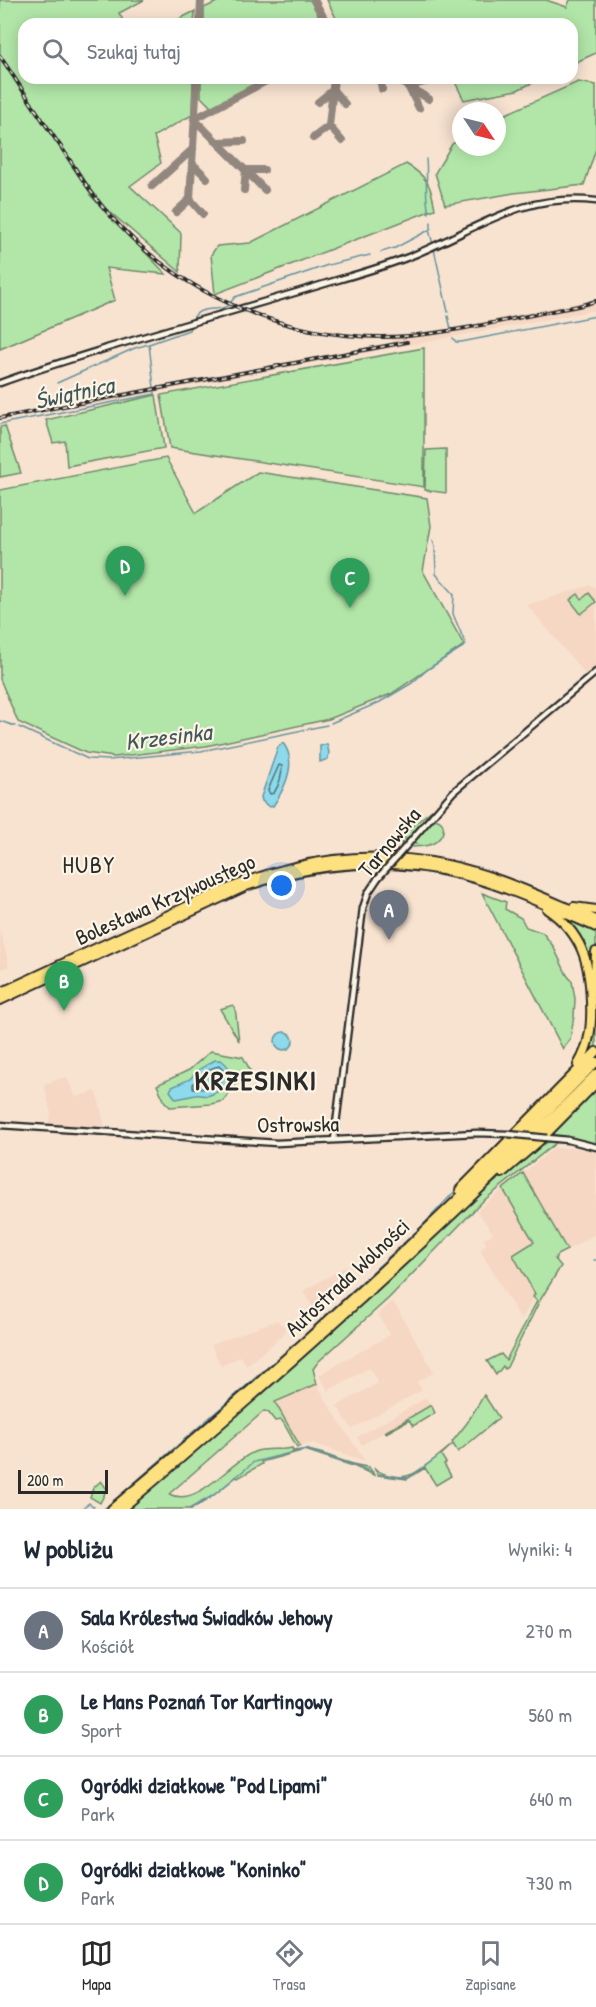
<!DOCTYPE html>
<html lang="pl">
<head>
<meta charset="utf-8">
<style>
	:root { --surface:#fff; --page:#f6f6f7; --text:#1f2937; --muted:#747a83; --line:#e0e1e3; --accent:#2b2b2b }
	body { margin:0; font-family:"Patrick Hand",sans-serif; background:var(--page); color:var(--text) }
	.compass { position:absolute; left:452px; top:102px; width:54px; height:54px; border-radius:50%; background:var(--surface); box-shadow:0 3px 15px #0003; rotate:125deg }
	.scale { position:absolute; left:18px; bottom:15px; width:90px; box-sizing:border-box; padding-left:6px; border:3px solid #2b2b2b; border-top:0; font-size:16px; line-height:21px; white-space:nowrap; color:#2b2b2b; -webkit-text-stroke:4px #fcf5e5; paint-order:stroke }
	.you { position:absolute; left:282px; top:886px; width:21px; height:21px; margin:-15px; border:4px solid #fff; border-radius:50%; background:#1a73e8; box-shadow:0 0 0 9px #1a73e833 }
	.badge { display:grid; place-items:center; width:39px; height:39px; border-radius:50%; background:var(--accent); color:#fff; font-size:20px; font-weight:700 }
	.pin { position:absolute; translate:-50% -50px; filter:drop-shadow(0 2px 3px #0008) }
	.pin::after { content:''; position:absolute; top:32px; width:21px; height:18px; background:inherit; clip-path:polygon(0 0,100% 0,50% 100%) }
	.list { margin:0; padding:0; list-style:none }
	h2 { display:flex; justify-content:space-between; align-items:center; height:78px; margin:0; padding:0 24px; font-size:26px }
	h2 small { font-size:20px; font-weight:400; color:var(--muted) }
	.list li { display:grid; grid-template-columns:39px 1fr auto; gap:18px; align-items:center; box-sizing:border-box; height:84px; padding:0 24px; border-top:2px solid var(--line) }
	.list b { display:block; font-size:22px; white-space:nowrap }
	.list p { margin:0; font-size:20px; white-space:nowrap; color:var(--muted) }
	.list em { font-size:20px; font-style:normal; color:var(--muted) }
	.icon { flex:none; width:33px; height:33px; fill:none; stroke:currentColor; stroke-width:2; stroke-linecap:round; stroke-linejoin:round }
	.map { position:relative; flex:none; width:596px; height:1509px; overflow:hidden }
	.search { position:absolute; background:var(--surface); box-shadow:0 3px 15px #0003; left:18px; right:18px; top:18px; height:66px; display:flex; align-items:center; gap:15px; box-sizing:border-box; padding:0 21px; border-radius:18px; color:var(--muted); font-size:22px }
	.sheet { height:414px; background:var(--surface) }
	nav { display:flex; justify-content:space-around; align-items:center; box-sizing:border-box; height:84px; border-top:2px solid var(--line); background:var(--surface); font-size:16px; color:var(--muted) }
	nav a { display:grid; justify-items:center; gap:3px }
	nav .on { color:var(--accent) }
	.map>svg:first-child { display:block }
	.built { fill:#f5d7c3 }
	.green { fill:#b2e6a8; stroke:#6e886a; stroke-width:1.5 }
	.water { fill:#8cdaeb; stroke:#65949e; stroke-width:1.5 }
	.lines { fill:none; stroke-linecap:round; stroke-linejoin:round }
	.shore { stroke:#527178; stroke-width:1.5 }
	.stream { stroke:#65949e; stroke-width:1.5 }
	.taxiway { stroke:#92877e; stroke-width:8 }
	.minor-casing { stroke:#2b2b2b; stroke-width:9 }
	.highway-casing { stroke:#2b2b2b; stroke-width:12 }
	.minor { stroke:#fcf5e5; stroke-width:4.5 }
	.highway { stroke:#fde080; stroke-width:8 }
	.rail-casing { stroke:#2b2b2b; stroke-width:4 }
	.rail { stroke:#fcf5e5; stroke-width:1.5; stroke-dasharray:4.5; stroke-linecap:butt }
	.minor-bridge-casing { stroke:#2b2b2b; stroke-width:9; stroke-linecap:butt }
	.minor-bridge { stroke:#fcf5e5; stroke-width:4.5 }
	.labels { text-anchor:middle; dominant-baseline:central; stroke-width:4.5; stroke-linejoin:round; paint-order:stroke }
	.street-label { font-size:22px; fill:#2b2b2b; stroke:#fcf5e5 }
	.water-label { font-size:24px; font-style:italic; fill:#43575b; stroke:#fcf5e5 }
	.neighbourhood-label { font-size:24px; letter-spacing:1.5px; fill:#2b2b2b; stroke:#fcf5e5 }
	.district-label { font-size:28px; font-weight:bold; letter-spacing:1.5px; fill:#2b2b2b; stroke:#fcf5e5 }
</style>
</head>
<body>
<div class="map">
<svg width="596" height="1509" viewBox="0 0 596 1509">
	<rect width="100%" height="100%" fill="#f8e3d1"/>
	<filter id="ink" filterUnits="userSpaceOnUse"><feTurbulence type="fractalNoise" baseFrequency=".0167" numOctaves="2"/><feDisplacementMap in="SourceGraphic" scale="12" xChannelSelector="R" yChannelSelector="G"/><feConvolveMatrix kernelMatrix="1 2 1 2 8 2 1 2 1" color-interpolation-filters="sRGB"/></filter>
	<g filter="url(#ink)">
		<path class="built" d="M596,299V310L78,407L77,402L392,344V336L452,329L514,315Z
			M591,585L596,588V667L586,675L527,605Z
			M0,929L9,966L0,970Z
			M66,1077L76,1097L96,1091L106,1130L48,1124L51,1114L44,1084Z
			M554,1148H584L596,1151V1234L567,1250L523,1173Z
			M503,1189L534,1242L536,1294L521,1320L480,1250L486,1244L484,1239L493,1233L477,1211Z
			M347,1266L349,1268L333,1292L314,1309L303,1291Z
			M393,1301L434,1372L417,1382L422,1390L352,1429L337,1406L378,1383L369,1368L328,1391L319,1375L390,1335L378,1314Z
			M277,1320L285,1327L284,1334L246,1366L241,1356L221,1366L211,1345Z
			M317,1384L328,1404L365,1461L313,1443L300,1446L275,1403Z
			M426,1398L431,1405L362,1445L357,1437Z"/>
		<path class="green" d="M0,0H144L119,13L125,24H24V78H193L192,115L154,136L161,163L130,186L181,233L180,272L89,194L166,274L106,268L115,300L0,349Z
			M221,0H310L323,24H204V8Z
			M327,0H546L567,7L570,0H596V53L572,64V24H339Z
			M195,11L194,24H169Z
			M201,78H267L211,107L201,97Z
			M453,78H543L517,90L464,100Z
			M578,82L596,85V149L584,185L514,193L445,205L435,173L452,144L461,139V147H497V118Z
			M406,164C428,177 431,185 435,209L215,294L211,255L217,246L250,243Z
			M424,348V487L170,448L161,395Z
			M156,395L164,448L67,466L65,441L53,443L46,420Z
			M5,426L21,473L0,477V427Z
			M446,449V493L425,490L426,450Z
			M166,458L196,513L258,472L427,498L431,526L423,571L464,645L391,694L329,719L206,746L114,757L86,753L18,722L0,679V490Z
			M589,593L596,602L581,614L570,600L578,594L582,599Z
			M433,809L407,840L403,837L402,841L404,844L401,846C400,835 424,816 433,809Z
			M431,819C450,819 445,838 432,844C425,847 416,847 408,847L411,843L417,844L414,840Z
			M482,893L506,902L505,909L521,918L526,927L543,933L553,946L567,975L572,981L575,999L574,1016L570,1040L563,1049Z
			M557,913L596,930V948L593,963L596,1008V1050L578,1068L588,1049L589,963Z
			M233,1005L235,1007L239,1041L220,1009Z
			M211,1051L243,1057L251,1072V1077H241L223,1101L211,1104L170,1107L165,1102L157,1085L189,1070Z
			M596,1086V1146L577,1139L556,1136L553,1132Z
			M542,1141L545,1144L549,1141L557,1142L482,1202L389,1298L318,1362L313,1369L317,1384L275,1402L300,1446L297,1447L283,1422L281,1420L275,1421L268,1412L264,1411L169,1494C198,1509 230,1461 254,1452C265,1447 280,1451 292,1448L293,1451C319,1446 344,1466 369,1467L374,1475L353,1466L305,1450L261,1462L262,1464L238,1478L236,1477L209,1499L192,1509H126L332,1331L466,1207Z
			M523,1173L567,1250L557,1255L555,1259L561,1266L539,1302L507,1367L505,1369L503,1366L496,1375L487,1361L501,1354L506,1360L537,1301L533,1297L535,1294L513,1255L534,1242L503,1189Z
			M484,1395L499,1418L458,1452L453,1444L441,1455L446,1463L444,1464L451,1476L436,1485L425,1468L407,1479L378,1475L374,1468C382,1475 400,1479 410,1475C422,1471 443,1452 453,1444L452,1442L467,1423Z
			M431,1405L435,1413L413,1426L409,1420L386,1433L385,1432Z
			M101,1481L107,1489L100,1503L90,1497L93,1488Z"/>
		<path class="water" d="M283,743C298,762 285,788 273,806L269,807L262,801L261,797L278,747Z
			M327,744L329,753L328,759L320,762V746Z
			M275 1041a9 9 0 1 1 18 0a9 9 0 1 1-18 0Z
			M215,1060H221C240,1074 228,1088 210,1095C205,1097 201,1094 196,1095C189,1096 183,1098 176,1099L170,1091L172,1087L190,1079L198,1070Z"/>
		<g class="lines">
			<path class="shore" d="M279,765L282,766C282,777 279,785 274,793L270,794L268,790Z
				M219,1066L223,1070L225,1076C216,1088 207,1090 193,1088V1084C201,1076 207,1068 219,1066Z"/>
			<path class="stream" d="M426,159C428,178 424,194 429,213
				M429,230L431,228V222
				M434,249L448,312
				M381,252L395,248L429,230L433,244
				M230,303L235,297L328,265L370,255
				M448,316L451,329
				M192,321C198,303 219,313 229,305
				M453,338L456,342H461L596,316
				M57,383L135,348L149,344
				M154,388L149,344L189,330L191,325
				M0,424L155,394V392
				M0,721L15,726
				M331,723L380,702L412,683L428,669L466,645L453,614L454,594L436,574L435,546L433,540
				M19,727L88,759L109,760L201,751L327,725
				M596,1009V1010
				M569,1074L575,1066
				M468,1176L509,1135
				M594,1260H596
				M378,1474L408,1478L436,1458
				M81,1509L89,1503L94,1507
				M104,1509L299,1340L421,1227L457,1189
				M189,1509L214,1495L254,1462L306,1449L373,1472"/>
			<path class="taxiway" d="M314,0L327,24
				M200,24L201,0
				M334,78L329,126L342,141
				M380,78L382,89
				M394,78L429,99
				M318,102L333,90L345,104
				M419,108L408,86L428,81
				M313,138L329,126
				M218,142L244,141
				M192,163L207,178
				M152,186L193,149
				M244,190L246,170H264
				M265,190L194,119L272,78
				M190,199L203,214
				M176,212L190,199L197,78"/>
			<defs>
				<path id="minor" d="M0,383C38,369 78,357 117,345C189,323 262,303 334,281C362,273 390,265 416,254C481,227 521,193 596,201
					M408,844L453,792L596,672
					M0,1125L277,1143L477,1133L508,1134
					M547,1138L568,1140L596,1147
					M334,1140L363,908L368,893L378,878"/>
				<path id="highway" d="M574,907L596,910
					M547,909C582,933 590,962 591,1002C592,1025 590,1045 578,1065
					M595,983L596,952
					M0,993C48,971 96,948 145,926C249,877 328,841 447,865C499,876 547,900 596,920
					M0,1000L246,886C317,862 391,856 463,875C509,887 553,908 596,927
					M502,1173L539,1141L596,1083
					M460,1190L596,1052
					M112,1509C280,1369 443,1219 596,1062
					M121,1509C285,1370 445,1227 596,1074"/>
			</defs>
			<use href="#minor" class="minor-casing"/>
			<use href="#highway" class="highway-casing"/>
			<use href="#minor" class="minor"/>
			<use href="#highway" class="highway"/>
			<defs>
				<path id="rail" d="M0,56C20,86 40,117 61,147C76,169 90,193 108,213C182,299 296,344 408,336C465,331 522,316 578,306L596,301
					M0,418L407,342"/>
			</defs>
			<use href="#rail" class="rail-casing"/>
			<use href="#rail" class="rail"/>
			<defs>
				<path id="minor-bridge" d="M378,878L408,844
					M508,1134L547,1138"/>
			</defs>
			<use href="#minor-bridge" class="minor-bridge-casing"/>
			<use href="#minor-bridge" class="minor-bridge"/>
		</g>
	</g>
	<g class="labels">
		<g class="street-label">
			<text transform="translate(389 842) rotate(-50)">Tarnowska</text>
			<text transform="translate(165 899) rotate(-24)">Bolesława Krzywoustego</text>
			<text transform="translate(298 1124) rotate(-1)">Ostrowska</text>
			<text transform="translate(347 1277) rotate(-43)">Autostrada Wolności</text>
		</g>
		<g class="water-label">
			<text transform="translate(74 392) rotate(-12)">Świątnica</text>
			<text transform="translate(168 736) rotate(-7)">Krzesinka</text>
		</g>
		<g class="neighbourhood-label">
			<text x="89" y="864">HUBY</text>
		</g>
		<g class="district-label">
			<text x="256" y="1080">KRZESINKI</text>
		</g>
	</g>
</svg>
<svg class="compass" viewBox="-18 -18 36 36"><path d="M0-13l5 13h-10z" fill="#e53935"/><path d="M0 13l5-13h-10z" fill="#747a83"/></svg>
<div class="scale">200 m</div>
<div class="you"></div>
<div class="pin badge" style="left:389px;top:940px;background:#6b7280">A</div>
<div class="pin badge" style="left:64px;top:1011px;background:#2e9e5b">B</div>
<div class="pin badge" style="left:350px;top:608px;background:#2e9e5b">C</div>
<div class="pin badge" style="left:125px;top:596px;background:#2e9e5b">D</div>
<div class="search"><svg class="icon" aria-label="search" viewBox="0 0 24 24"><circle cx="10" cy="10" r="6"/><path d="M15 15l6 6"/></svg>Szukaj tutaj</div>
</div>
<section class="sheet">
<h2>W pobliżu<small>Wyniki: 4</small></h2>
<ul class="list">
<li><span class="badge" style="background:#6b7280">A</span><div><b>Sala Królestwa Świadków Jehowy</b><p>Kościół</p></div><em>270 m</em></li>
<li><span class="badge" style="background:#2e9e5b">B</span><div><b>Le Mans Poznań Tor Kartingowy</b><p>Sport</p></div><em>560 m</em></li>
<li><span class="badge" style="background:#2e9e5b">C</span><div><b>Ogródki działkowe &quot;Pod Lipami&quot;</b><p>Park</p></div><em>640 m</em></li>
<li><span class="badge" style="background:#2e9e5b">D</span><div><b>Ogródki działkowe &quot;Koninko&quot;</b><p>Park</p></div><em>730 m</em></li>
</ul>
</section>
<nav>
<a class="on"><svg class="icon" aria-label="map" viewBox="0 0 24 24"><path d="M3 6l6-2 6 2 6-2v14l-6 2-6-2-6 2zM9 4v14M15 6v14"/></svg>Mapa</a>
<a><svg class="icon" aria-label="directions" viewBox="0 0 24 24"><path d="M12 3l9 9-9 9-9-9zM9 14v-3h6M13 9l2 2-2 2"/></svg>Trasa</a>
<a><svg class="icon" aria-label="saved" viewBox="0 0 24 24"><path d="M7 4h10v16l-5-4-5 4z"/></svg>Zapisane</a>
</nav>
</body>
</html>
